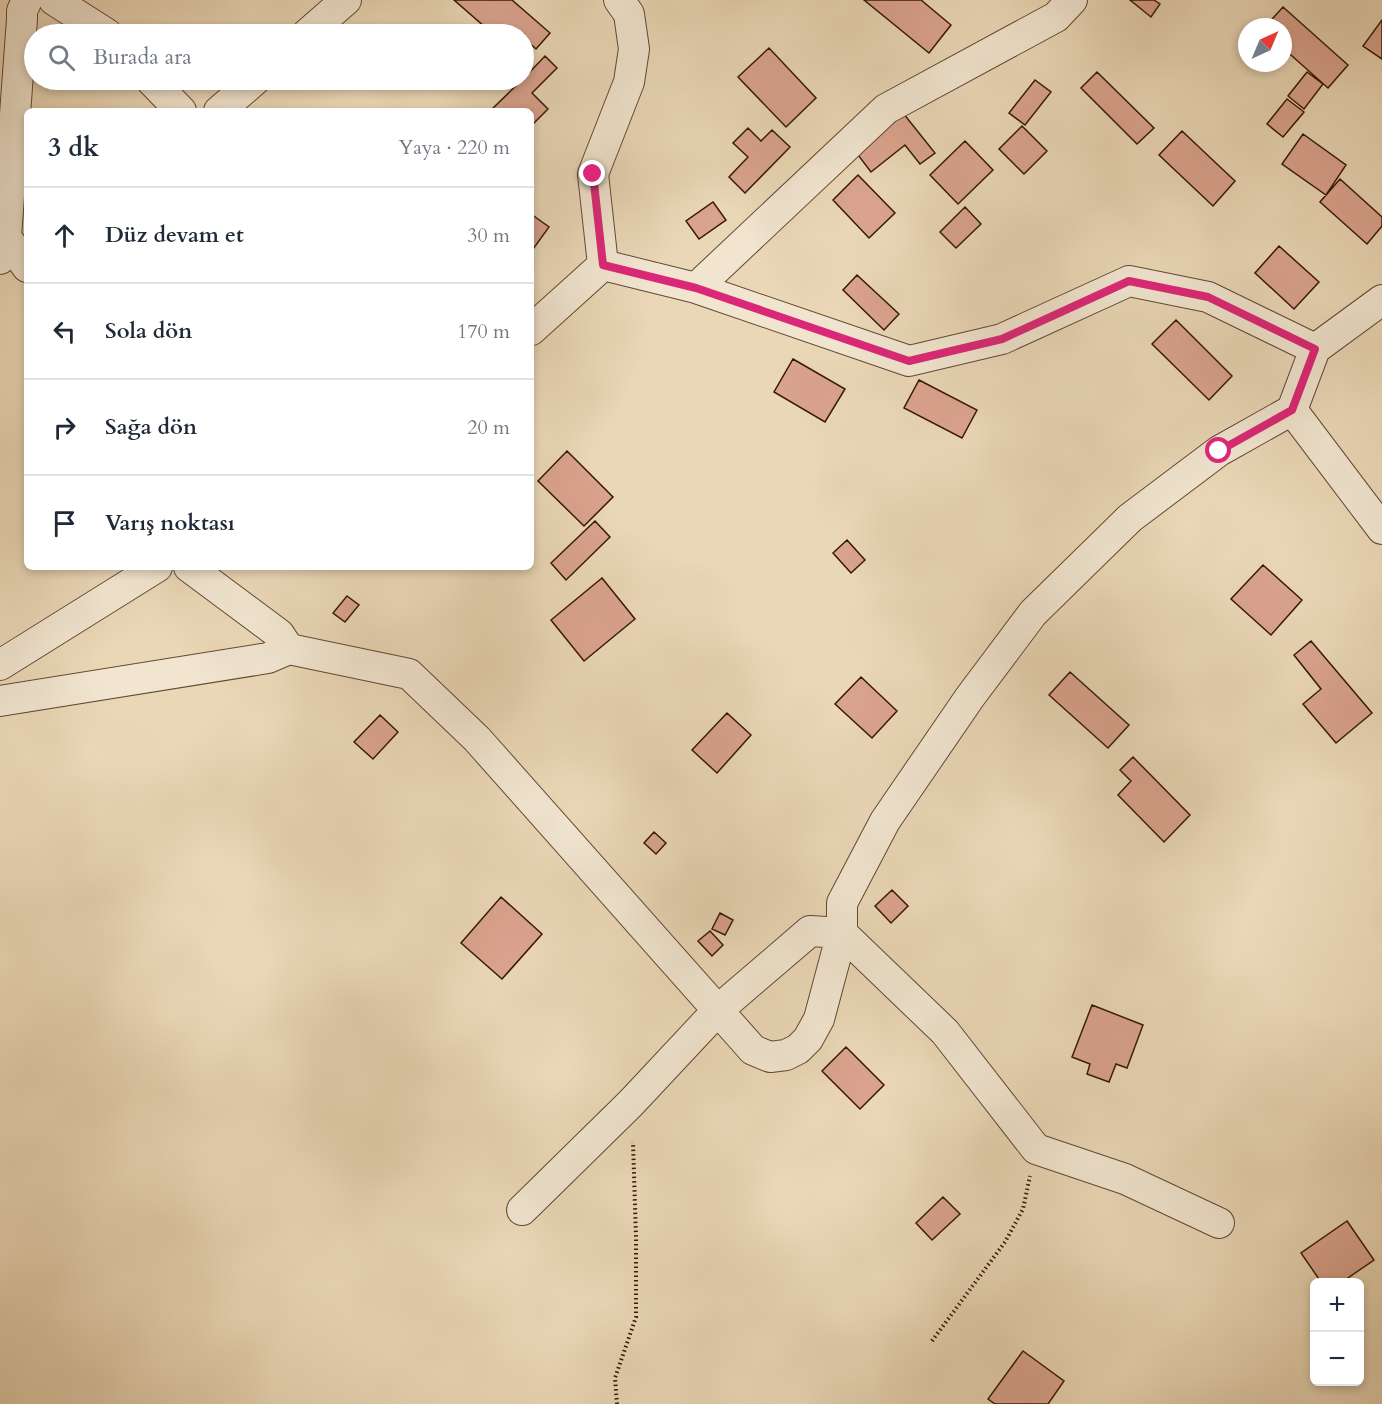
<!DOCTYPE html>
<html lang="tr">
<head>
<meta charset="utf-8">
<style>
	:root { --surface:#fff; --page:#f6f6f7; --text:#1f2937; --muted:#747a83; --line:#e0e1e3 }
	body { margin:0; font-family:Cardo,serif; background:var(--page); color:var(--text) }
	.controls { position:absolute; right:18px; bottom:18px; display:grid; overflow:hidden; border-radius:9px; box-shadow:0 3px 9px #0003 }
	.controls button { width:54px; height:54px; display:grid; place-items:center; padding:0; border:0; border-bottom:2px solid var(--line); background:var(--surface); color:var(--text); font:30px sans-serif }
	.compass { position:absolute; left:1238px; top:18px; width:54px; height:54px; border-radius:50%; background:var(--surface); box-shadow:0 3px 9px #0003; rotate:44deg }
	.stop { position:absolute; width:18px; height:18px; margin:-14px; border:4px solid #db2777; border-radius:50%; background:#fff }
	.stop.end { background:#db2777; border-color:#fff; box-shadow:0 2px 6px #0008 }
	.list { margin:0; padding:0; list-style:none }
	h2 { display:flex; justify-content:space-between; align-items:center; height:78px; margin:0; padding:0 24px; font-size:26px }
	h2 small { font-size:20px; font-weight:400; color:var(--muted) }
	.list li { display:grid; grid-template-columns:39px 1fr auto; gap:18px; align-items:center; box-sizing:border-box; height:96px; padding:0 24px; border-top:2px solid var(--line) }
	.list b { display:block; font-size:22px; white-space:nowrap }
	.list em { font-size:20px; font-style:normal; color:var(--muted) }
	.icon { flex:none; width:33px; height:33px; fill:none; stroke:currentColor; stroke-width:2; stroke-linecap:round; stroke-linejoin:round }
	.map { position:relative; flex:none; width:1382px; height:1404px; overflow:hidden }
	.search { position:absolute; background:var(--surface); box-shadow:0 3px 9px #0003; left:24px; top:24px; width:510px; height:66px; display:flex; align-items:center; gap:15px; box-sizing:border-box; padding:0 21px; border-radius:33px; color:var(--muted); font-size:22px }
	.panel { position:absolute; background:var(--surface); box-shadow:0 3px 9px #0003; left:24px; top:108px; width:510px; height:462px; border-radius:9px }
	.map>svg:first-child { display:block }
	.building { fill:#daa38e; stroke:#361807; stroke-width:1.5 }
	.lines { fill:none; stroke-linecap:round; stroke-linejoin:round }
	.minor-casing { stroke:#634833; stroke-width:32 }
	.path { stroke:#361807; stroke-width:4; stroke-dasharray:1.5 3; stroke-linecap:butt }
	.minor { stroke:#f1e5d0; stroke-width:30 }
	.route { stroke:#db2777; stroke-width:8 }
</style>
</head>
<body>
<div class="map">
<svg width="1382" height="1404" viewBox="0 0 1382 1404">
	<rect width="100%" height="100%" fill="#ead7b6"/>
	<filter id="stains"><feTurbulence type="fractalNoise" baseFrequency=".00333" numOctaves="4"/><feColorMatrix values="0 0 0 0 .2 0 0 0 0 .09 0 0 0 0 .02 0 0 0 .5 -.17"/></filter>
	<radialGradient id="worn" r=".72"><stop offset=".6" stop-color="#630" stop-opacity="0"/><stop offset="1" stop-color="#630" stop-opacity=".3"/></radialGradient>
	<path class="building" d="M454,0H512L550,33L536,49L524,38V34H519L512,28L507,34H493Z
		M864,0H921L951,25L929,53Z
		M1130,0H1154L1160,4L1151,17Z
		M1283,7L1348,65L1328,88L1283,48V27H1265Z
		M1382,20V59L1363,46Z
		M769,48L816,98L786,127L738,77Z
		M545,56L557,68L532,93L548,109L531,126V111H490L522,80H524V78Z
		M1097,72L1154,128L1137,144L1081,88Z
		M1307,72L1323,84L1304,109L1288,96Z
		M1035,80L1051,92L1025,125L1009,113Z
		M1287,99L1304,112L1283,137L1267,124Z
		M903,113L935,153L920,164L905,145L871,172L855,151Z
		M1022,126L1047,151L1024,174L999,149Z
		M748,128L761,141L772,130L790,147L745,193L729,177L748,157L733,143Z
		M1182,131L1235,181L1213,206L1159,155Z
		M1303,134L1346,165L1326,195L1282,164Z
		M965,141L993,170L958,204L930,175Z
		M858,175L895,213L869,238L833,200Z
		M1340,179L1382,217V226L1367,244L1320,202Z
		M713,202L726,220L699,239L686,221Z
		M965,207L981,224L956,248L940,232Z
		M531,214L549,227L531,252Z
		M1279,246L1319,282L1294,309L1255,273Z
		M857,275L899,314L884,330L843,290Z
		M1176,320L1232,376L1209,400L1152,344Z
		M793,359L845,389L825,422L774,392Z
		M919,380L977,410L962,438L904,408Z
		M567,451L613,497L584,526L538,481Z
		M595,521L610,537L566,580L551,563Z
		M847,540L865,560L851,573L833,553Z
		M1263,565L1302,600L1271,635L1231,599Z
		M602,578L635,619L584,661L551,620Z
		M347,596L359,605L345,622L333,613Z
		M1311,641L1372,713L1336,743L1303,704L1321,689L1294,655Z
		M1070,672L1129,725L1108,748L1049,695Z
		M861,677L897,711L872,738L835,704Z
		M727,713L751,735L717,773L692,750Z
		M380,715L398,732L373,759L354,742Z
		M1133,757L1190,815L1164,842L1118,795L1131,781L1120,770Z
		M654,832L666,843L656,854L644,843Z
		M892,890L908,906L891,923L875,906Z
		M501,897L542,934L502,979L461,943Z
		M720,913L733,920L725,935L712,929Z
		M710,931L723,945L712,956L698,941Z
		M1092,1005L1143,1025L1127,1068L1116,1064L1109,1082L1087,1074L1090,1064L1072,1057Z
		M846,1047L884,1085L860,1109L822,1071Z
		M943,1197L960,1214L932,1240L916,1223Z
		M1347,1221L1374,1260L1342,1282H1321L1301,1253Z
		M1023,1351L1064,1381L1048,1404H995L988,1399Z"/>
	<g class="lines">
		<defs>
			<path id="minor" d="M54,0L107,34
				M619,0L629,14L634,49L629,82L593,174L603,265L696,288L909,361L1002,339L1129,281L1208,297L1315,349
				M307,34L346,0
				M151,80L181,111
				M219,111L255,80
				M6,237L27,267
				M0,259L6,237L22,19V11L27,0
				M696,288L886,109L1056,17L1072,0
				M531,330L603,265
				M1292,410L1382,529
				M189,567L279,634L289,649
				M0,665L157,567
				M0,701L268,658L289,649L409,674L477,739L753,1050L770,1057L786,1055L798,1049L808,1039L819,1019L842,933V903L885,821L970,697L1033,613L1130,518L1219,451L1292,410L1315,349L1382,300
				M522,1210L631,1103L718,1010L810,931L842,933L945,1032L1036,1149L1125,1179L1219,1223"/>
		</defs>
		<use href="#minor" class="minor-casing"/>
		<path class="path" d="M932,1341L1005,1242L1023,1209L1030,1176
			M617,1404L615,1378L636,1317V1237L633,1142"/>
		<use href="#minor" class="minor"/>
	</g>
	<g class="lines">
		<path class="route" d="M593,174L603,265L696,288L909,361L1002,339L1129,281L1208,297L1315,349L1292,410L1219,451"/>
	</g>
	<rect width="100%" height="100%" filter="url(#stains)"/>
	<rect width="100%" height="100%" fill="url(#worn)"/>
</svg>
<div class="controls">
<button>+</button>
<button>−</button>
</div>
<svg class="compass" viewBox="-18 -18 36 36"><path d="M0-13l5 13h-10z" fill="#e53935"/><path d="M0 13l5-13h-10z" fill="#747a83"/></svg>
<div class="stop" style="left:1219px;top:451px"></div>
<div class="stop end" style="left:593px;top:174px"></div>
<div class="search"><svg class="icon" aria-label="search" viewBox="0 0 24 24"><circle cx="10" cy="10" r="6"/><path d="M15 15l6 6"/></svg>Burada ara</div>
<section class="panel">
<h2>3 dk<small>Yaya · 220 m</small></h2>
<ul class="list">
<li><svg class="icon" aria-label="ahead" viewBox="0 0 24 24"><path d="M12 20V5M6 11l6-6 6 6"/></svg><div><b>Düz devam et</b></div><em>30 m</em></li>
<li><svg class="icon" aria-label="left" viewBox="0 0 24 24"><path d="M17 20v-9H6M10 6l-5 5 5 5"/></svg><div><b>Sola dön</b></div><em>170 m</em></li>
<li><svg class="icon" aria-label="right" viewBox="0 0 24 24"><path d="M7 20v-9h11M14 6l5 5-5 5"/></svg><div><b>Sağa dön</b></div><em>20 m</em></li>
<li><svg class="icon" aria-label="arrive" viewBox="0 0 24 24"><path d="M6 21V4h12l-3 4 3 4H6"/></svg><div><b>Varış noktası</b></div></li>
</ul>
</section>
</div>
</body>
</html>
